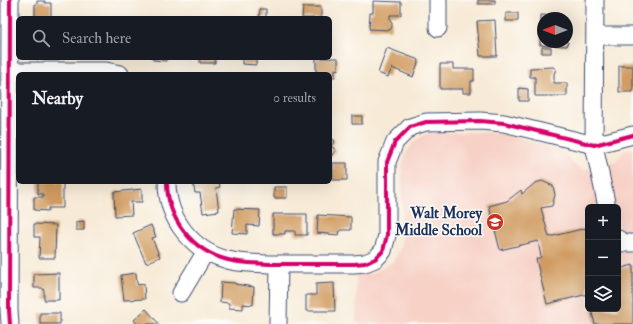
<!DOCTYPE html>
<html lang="en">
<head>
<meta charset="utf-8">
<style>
	:root { --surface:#171b24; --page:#20242c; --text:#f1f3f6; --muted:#9ea1a6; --line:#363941 }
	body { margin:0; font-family:"IM FELL Double Pica",serif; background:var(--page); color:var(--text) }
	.controls { position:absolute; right:12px; bottom:12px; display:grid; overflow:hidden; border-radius:6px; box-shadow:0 4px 16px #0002 }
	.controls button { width:36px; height:36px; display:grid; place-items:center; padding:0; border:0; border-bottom:1px solid var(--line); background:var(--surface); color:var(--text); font:20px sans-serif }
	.compass { position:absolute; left:537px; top:12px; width:36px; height:36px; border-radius:50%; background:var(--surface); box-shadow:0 4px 16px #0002; rotate:270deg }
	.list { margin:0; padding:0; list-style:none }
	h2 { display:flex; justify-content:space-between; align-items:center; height:52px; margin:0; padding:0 16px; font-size:17px }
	h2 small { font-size:13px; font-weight:400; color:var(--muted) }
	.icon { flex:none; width:22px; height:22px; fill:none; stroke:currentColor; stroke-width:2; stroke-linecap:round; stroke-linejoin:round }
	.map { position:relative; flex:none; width:633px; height:324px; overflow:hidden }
	.search { position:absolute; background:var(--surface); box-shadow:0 4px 16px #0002; left:16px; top:16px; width:316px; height:44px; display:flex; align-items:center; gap:10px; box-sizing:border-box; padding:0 14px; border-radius:6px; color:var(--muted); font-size:15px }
	.panel { position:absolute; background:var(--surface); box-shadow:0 4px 16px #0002; left:16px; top:72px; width:316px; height:112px; border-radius:6px }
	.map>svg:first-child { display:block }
	.built { fill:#f7d1c6; fill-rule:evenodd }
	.building { fill:#d09b60 }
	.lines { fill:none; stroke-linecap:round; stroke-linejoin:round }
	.minor-casing { stroke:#3c4b70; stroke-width:19 }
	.minor { stroke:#fff; stroke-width:17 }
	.cycleway-casing { stroke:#fdfcf7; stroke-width:6 }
	.cycleway { stroke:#d6006c; stroke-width:4 }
	.labels { text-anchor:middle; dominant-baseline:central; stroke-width:3; stroke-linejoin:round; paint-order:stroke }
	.poi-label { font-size:15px; font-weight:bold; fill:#1b2f5e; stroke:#fdfcf7; text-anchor:end }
</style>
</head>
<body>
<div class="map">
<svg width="633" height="324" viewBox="0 0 633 324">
	<rect width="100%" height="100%" fill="#fdfcf7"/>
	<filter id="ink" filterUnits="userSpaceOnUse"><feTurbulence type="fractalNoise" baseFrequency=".025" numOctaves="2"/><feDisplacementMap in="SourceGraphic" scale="8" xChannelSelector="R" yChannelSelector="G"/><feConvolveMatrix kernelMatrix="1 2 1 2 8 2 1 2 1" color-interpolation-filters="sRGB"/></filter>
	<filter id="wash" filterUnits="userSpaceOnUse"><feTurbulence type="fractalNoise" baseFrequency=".012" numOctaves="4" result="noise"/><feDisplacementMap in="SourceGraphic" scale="16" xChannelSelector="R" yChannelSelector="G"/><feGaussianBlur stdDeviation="0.9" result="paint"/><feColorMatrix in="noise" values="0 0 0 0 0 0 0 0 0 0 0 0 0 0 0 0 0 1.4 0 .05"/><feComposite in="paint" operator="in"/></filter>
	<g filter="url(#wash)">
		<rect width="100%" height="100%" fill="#f7ead6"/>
		<path class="built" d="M479,132L506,134L563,150L573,164L583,170L616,161L625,150L633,148V324H356V274H371L380,270L393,261L400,249L402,237V167L406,152L415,141L426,134L432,133ZM588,207H618V309H588Z"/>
		<g id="blocks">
			<path class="building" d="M478,0H495V4H478Z
				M37,1H45V3H51V16H52V18H35V4H37Z
				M373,1L401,2V15H390V21L392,23V27L390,30L369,29L370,13H373Z
				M303,7H321V18H302Z
				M260,9H266V18H259Z
				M506,13H518V21H506Z
				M541,15L559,16V18H543V42H568L567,46L540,45Z
				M495,20L497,56H480L477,21Z
				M542,47H551V53H542Z
				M387,48L419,60L413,77L392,68L388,77L378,73Z
				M153,58H167L166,61L153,60Z
				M200,58H215V63H200Z
				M242,58H256V65L242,64Z
				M316,58H338V70L335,69V77H330V74H316Z
				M440,64H453V69H474V81H471V93H463V89H440Z
				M619,66H633V92H619Z
				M553,67L556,69L554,74V83H567V96H535V77H530V68Z
				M519,88L528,89V101H519Z
				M352,116H362V124H352Z
				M330,137L335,141L331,146L336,150L330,158Z
				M333,163H347V180H333Z
				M542,181L553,186L555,195L552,206L541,208L549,237L586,228L588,235V294L547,304L536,259L541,257L538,241L500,250L489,206L507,201L521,190L522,194L535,183Z
				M38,182H63V208H48V211L34,210V197H43V194H38Z
				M193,182H219L220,187L216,188L219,211L203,213L200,193H195Z
				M274,187H287V198H274Z
				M142,189V202H131L132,215L115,216L114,192Z
				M234,209L260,210L259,226L247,225V234L232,233Z
				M273,214H307V235H295V231H285V234H273Z
				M318,215L351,217V230H340L339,235L317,233Z
				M84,221V230H76V222Z
				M34,224L56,225L55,258H39L40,237H34Z
				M151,225L156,237L152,238L160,257L146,263L133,233Z
				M633,265V324H595L591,309H618V269Z
				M59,273V300H44V290L42,288H34V274Z
				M136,273L137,283L138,285L144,284L145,299L124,300L121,275Z
				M221,282L235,283V284L254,287L253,305L243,304V309L229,308V303L220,302Z
				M334,283L335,311H306V295H316V284Z
				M146,309L159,324H137L134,320Z
				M40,313H60V324H40Z"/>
		</g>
	</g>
	<g filter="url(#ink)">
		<use href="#blocks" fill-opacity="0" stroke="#3c4b70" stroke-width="1"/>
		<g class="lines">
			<defs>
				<path id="minor" d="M595,0L594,145L607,207
					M438,28V0
					M595,36H633
					M11,71H106L120,74
					M167,182C167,219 192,251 228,260C242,264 257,263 271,264C298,264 326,264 354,264L365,263L375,259L383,251L387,235V162L395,142L410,127L426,122L480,121L504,123L594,145L633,135
					M618,239L625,243H633
					M181,293L206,251
					M10,324L9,310L10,0
					M278,324L279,264"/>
			</defs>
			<use href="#minor" class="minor-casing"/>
			<use href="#minor" class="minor"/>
			<defs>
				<path id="cycleway" d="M167,182C167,219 192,251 228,260C242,264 257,263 271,264C298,264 326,264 354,264L365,263L375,259L383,251L387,235V162L395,142L410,127L426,122L480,121L504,123L594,145L633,135
					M10,324L9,310L10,0"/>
			</defs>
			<use href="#cycleway" class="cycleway-casing"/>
			<use href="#cycleway" class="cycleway"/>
		</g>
	</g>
	<defs>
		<symbol id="school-disc" viewBox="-11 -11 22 22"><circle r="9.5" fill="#c8321e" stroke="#fdfcf7"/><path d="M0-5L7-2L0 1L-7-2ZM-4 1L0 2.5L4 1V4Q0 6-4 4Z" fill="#fff"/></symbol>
	</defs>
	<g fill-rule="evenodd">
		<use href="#school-disc" x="485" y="212" width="20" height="20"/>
	</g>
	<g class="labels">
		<g class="poi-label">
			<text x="482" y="213">Walt Morey<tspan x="482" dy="17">Middle School</tspan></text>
		</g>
	</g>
</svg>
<div class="controls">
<button>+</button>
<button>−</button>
<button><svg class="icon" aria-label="layers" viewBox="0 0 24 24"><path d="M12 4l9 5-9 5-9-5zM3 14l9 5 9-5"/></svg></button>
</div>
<svg class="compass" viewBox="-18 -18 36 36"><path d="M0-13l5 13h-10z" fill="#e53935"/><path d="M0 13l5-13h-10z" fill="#9ea1a6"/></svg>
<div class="search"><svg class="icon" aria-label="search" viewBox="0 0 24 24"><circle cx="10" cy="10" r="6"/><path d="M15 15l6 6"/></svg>Search here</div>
<section class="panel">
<h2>Nearby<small>0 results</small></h2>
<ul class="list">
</ul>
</section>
</div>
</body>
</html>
